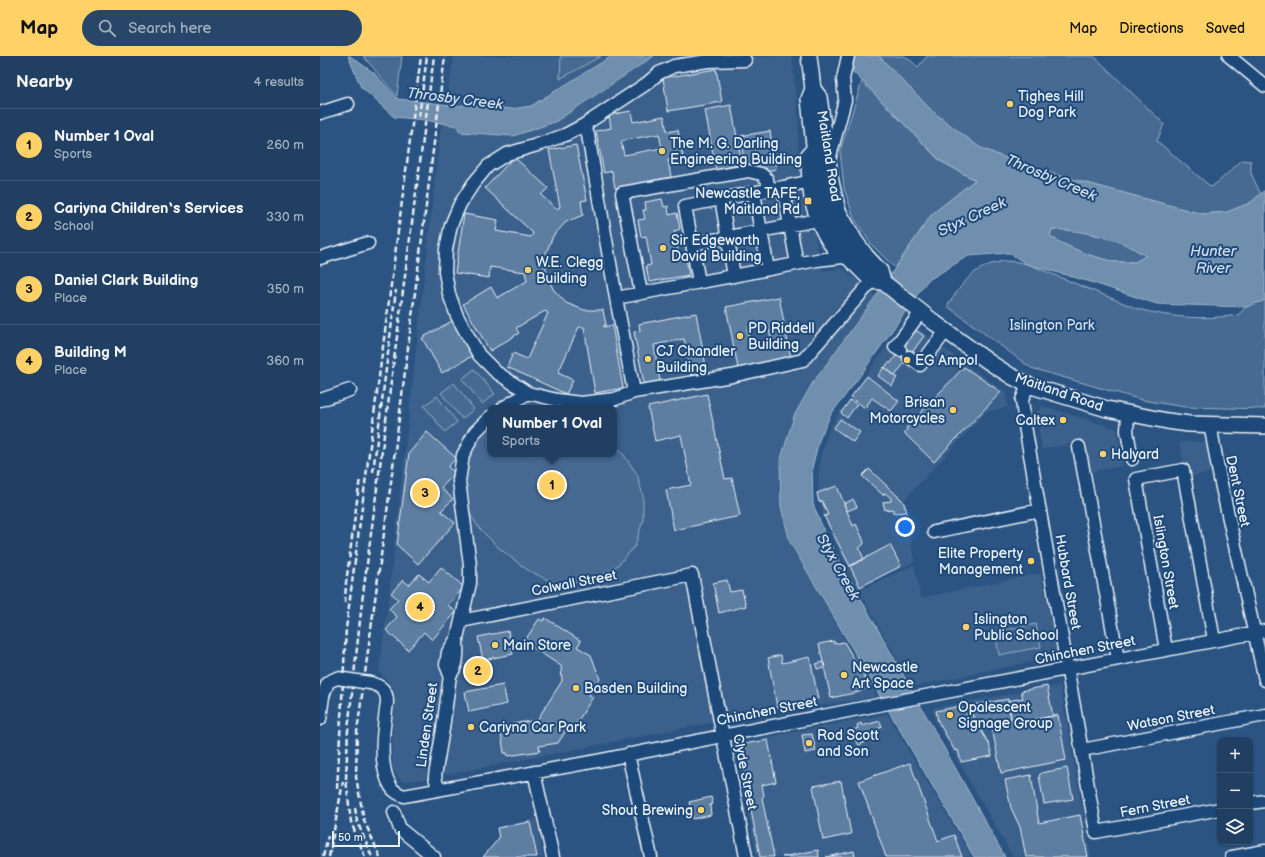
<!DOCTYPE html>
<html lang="en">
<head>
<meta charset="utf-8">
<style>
	:root { --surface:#203f62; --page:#284668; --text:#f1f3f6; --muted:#a2afbe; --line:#3d5877; --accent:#ffd166 }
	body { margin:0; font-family:"Balsamiq Sans",sans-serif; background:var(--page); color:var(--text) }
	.controls { position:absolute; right:12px; bottom:12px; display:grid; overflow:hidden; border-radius:8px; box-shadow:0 1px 3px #0004 }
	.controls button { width:36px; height:36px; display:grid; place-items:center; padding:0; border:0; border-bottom:1px solid var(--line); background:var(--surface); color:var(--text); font:20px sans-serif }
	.scale { position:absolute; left:12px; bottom:10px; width:68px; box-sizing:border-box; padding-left:4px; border:2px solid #e8f1f8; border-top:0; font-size:11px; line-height:14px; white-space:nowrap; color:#e8f1f8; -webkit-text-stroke:3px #1f4a7a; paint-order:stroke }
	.you { position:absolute; left:585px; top:471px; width:14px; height:14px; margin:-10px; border:3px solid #fff; border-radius:50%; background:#1a73e8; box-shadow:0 0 0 6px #1a73e833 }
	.badge { display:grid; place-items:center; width:26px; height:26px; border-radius:50%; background:var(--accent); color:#111; font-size:13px; font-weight:700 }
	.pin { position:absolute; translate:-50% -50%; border:2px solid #fff; box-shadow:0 1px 4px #0006 }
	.popup { position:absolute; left:167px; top:349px; width:130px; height:52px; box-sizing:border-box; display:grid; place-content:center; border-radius:8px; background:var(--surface); filter:drop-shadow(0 1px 3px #0005); font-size:13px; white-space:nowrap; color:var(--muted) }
	.popup b { font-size:15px; color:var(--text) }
	.popup::after { content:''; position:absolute; left:50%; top:100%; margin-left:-8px; border:8px solid transparent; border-top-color:var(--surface) }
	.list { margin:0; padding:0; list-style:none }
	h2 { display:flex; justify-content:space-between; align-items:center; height:52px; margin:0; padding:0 16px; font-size:17px }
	h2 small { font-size:13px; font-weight:400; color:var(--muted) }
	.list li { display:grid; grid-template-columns:26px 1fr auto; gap:12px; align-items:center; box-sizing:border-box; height:72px; padding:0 16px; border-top:1px solid var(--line) }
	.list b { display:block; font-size:15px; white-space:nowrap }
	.list p { margin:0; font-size:13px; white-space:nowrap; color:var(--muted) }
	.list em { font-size:13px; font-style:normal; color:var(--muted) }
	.icon { flex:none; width:22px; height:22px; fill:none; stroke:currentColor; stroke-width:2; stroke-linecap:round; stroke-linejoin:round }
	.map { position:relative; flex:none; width:945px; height:801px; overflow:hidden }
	header { display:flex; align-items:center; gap:24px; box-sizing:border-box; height:56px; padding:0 20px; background:var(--accent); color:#111 }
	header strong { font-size:19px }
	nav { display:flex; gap:22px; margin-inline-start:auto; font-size:14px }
	.search { width:280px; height:36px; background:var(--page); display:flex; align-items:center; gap:10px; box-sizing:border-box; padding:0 14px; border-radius:22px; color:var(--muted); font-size:15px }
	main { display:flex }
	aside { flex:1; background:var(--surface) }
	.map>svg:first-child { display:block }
	.built { fill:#3a608b; fill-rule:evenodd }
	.green { fill:#476b93; stroke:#98aec6 }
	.water { fill:#708ead; stroke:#a0b6cb; fill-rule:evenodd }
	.building { fill:#5d7da1; stroke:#e8f1f8; fill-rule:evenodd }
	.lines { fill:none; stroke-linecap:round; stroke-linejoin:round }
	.minor-casing { stroke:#e8f1f8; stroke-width:15 }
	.major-casing { stroke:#e8f1f8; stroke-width:18 }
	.minor { stroke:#1f4a7a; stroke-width:12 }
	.major { stroke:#1f4a7a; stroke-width:15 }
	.rail { stroke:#e8f1f8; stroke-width:2.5; stroke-dasharray:6 3; stroke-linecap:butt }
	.minor-bridge-casing { stroke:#e8f1f8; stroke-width:15; stroke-linecap:butt }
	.minor-bridge { stroke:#1f4a7a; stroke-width:12 }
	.poi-dot { fill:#ffd166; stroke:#1f4a7a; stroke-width:1.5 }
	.labels { text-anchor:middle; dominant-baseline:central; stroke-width:4; stroke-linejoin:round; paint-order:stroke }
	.poi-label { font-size:14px; fill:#e8f1f8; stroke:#1f4a7a; text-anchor:start }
	.street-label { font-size:14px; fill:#e8f1f8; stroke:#1f4a7a }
	.park-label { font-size:14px; fill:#d0dde9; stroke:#1f4a7a }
	.water-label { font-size:15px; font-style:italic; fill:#d0dde9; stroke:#1f4a7a }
</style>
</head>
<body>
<header>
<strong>Map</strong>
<div class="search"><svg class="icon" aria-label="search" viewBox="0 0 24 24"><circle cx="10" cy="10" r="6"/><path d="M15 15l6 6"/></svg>Search here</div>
<nav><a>Map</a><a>Directions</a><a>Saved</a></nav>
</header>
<main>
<aside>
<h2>Nearby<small>4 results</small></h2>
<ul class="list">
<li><span class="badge">1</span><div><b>Number 1 Oval</b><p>Sports</p></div><em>260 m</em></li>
<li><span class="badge">2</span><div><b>Cariyna Children‘s Services</b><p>School</p></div><em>330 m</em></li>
<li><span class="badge">3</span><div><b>Daniel Clark Building</b><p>Place</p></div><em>350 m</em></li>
<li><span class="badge">4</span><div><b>Building M</b><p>Place</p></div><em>360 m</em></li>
</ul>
</aside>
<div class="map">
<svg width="945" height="801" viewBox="0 0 945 801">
	<rect width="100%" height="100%" fill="#2b5482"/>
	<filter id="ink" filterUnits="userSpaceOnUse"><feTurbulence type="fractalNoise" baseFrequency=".025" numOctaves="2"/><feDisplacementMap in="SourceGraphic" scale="8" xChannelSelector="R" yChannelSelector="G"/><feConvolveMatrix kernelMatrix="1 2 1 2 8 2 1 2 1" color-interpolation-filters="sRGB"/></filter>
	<g filter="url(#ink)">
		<path class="built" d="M134,0H472L479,65L478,89L480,119H478L475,123L480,134L485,158L481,161V164L484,172L488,174V175H494L498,196L496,199L498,211L501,212L502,215L522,212L556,240L492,328L474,360L470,486L557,641L415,662L99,724L81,725L72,711L74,633L59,615L68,548L120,78ZM170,352H294V398H170Z
			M586,263L626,294L685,336L688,351L666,356L584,444L586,446L594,506L536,532L503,460L498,432L500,402L508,376L515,363Z
			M723,350L797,373L803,410L769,416L763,386L722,393L716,356Z
			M859,386H886L892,416L867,421Z
			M594,509L601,542L721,517L738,600L592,631L539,534Z
			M740,629L771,801H693L615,665L613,652Z
			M567,658L652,801H437L417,697L428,685Z
			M216,763L223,801H166L182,782L180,770Z"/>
		<path class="green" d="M43,0H82L77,40Z
			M241,0H281L240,23Z
			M559,0H585L598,11L607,0H774L844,68L837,85L891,131L898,126L922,104L931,105V117L941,139L930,147L907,156L882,158L707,111L659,91L613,56Z
			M542,25L620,105L655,124L612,158L575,212L551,188L534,162L524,132L520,95Z
			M732,173L760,175L803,186L826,200L815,206H794L766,198L741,187L730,180Z
			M684,205L699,206L710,209L818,253C852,262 884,264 918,259L926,251L945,244V353L865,351L822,344L711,312L627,250C645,225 651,211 684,205Z
			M154,313L175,338L162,348L142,323Z
			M134,327L154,353L142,363L121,337Z
			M117,340L137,366L125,376L104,350Z
			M170,368V398H294V390L301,395L317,418L323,440V464L315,490L298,509L274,525L236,528L206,513L179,492L159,472L150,458L145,440V417L150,397L158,382Z
			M716,568L721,591L679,599L675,576Z"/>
		<path class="water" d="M28,0H30L54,17L78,43L140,50L145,48L191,53L211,50L292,0H334L235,66L193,80L140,76L137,70L105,64L74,61L41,31Z
			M520,0H559L613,56L659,91L707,111L882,158L907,156L930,147L945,134V244L926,251L837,248L771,226L707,208L689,197L648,200L607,225L537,324L511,358L499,384L492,412L493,448L507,482L685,801H654L470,486L461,451L460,406L474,360L492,328L556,240L612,158L655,124L621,105L533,16L534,10ZM732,173C765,175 798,181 826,200L815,206H794L766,198L741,187L730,180Z"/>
		<path class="building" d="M396,13L402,46L348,55L343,22Z
			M411,49L422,108L396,114L385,54Z
			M311,55L313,66L344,60L347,76L358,74L363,101L348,104L351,121L295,132L292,115L284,117L276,75L291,72L289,59ZM339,78L342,92L304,99L301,85Z
			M450,75L456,113L447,115L446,112L431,114L430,109L425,110L420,80Z
			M256,89L267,144L261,145L263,159L246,166L233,180L226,197V216L233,233L246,247L264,254H283L286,269H284V271L292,269L303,332L275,337L264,271H259L238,317L253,324L246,338L187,311L193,297L207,303L228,257L225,255L196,272L199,277L170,295L143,248L171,231L177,242L207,225L205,216L170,211L169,222L135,217L144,158L178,164L176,175L211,181L213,177L165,132L194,101L228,132L221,139L236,153L240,151L229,94Z
			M342,143L344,151L348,150L349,159L357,157L360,173L354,175L360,203L366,202L369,219L329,226L326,210L331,209L326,180L321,181L318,164L325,163L323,154H326L325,146Z
			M459,241L471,302L418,312L406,251ZM448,269L452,288L431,292L427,273Z
			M376,257L387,316L371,319L364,283L334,289L340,325L324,328L314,276L320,275L319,268Z
			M132,265L152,300L122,317L102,282Z
			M594,273L604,280L575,320L565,312L568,307H571Z
			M564,311L577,321L572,330L558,320Z
			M644,311L681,336L614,406L584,377L587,374L586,372Z
			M547,320L579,345L571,355L552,342L545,352L531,341Z
			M387,338L405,423L412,422L420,460L354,474L346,434L371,429L361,379L335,385L328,351Z
			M530,344L537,348L527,362L521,357Z
			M520,363L540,376L533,386L514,372Z
			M107,376L136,402L128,411L135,417L121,432L133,443L121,455L135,467L98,508L77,489L89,397Z
			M549,413L583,445L587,456L573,457V453L565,454L563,446L571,445V442L565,437L563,439L542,420Z
			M517,430L533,470L536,468L543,483L544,488L539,492L544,503L530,510L504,460L508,459L502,445L499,446L497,437Z
			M533,443L537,451L527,455L524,448Z
			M570,489L581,510L540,531L530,510Z
			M121,511L144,531L128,549L136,556L112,584L104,576L88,594L66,574L77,561L69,553L78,543L71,537L83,524L89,529L99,518L109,526Z
			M407,524L410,536L422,534L426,550L399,557L393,527Z
			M225,562L261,585L257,591L271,599L280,623L269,639L273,641L251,676L247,673L238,687L219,690L220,695L188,700L187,697H184L180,670L217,664L242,625L241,610L204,586L219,563L223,565Z
			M188,575L193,598L163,604L158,581Z
			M514,585V588L524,586L550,630L539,636L511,642L499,588Z
			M461,599L462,607L490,601L498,643L457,651L448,602Z
			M503,606L504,607L505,612L497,613L496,608Z
			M183,629L187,648L149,656L145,636Z
			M727,630L733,660L692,668L688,645L703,642L701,635Z
			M688,643L692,668L738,659L746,704L681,717L672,672L661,674L647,650Z
			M641,650L647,659L651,657L669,688L672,700L641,706L638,694L635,695L618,665L616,655Z
			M560,665L562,671L555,674L557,680L546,685V686L539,689L533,682L531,675L538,672L537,669L541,667L542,670Z
			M492,678L496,695L485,697L482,679Z
			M448,684L456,726L442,729L444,740L442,742L454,801H440L420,697L424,688Z
			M590,707L618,785L634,779L642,801H566L539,725Z
			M747,712L753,743L724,748L719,720L721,717Z
			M711,719L719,767L760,759L768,801H706L700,771L691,752L685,724Z
			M521,725L531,778L503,784L493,730Z
			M391,741L393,748L390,749L391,759L373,763L369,746Z
			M210,766L217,801H163L179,782L177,772Z
			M498,794L499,801H462Z
			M534,795L535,801H506Z"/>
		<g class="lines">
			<defs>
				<path id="minor" d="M909,0L945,30
					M425,4L388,5L354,10L339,17L326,28L264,69L245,79L217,89L187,98L168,110L153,128L140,148L131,169L126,193L125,216L129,238L137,260L148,280L159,299L176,316L208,337L237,344L261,347L295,343L314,336L412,320L483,304L552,225
					M0,57L28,48
					M264,69L268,79L296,242L314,336
					M494,91L487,99C488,115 488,133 492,149C497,165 509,197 526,202
					M509,104L525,44L523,23L528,0
					M463,131L482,127
					M434,137L448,213
					M401,142L414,220
					M372,188L492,165
					M0,202L48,187
					M379,226L365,150L463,131L477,208
					M321,237L302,137L428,115L441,118L447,123L449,134
					M296,242L497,204L523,201
					M580,294L575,291L601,256
					M589,301L600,309L626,275
					M708,329L702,344L705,370L776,776L900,753
					M0,344L30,334
					M183,352L208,337
					M808,358L807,375L812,403
					M890,368L900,423L945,624
					M759,391L798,603
					M614,476L720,454
					M141,565L372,519L426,801
					M846,594L816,423L863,414L894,584
					M130,619C139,609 137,595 137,582
					M50,627C61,630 67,634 67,646C64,671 57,708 71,731C74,736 79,738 84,740L277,705L558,649L945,575
					M0,663L3,640
					M762,694L945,659
					M308,698L331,801
					M214,716L233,801
					M118,734L115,720L123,673L130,619L126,609L128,596L137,582L150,527V509L139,425L143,399L155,376L170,361
					M930,747L945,745
					M74,756L80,773L114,801
					M912,801L945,795"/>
				<path id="major" d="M489,0L493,33L489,43L493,80L498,124L505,156L511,171L529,202L552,225L563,226L615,267L669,306L691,320L708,329L787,353L847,365L869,368L945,370
					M493,33L499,41L511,126L518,155L535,185L546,200L560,215L563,226"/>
			</defs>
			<use href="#minor" class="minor-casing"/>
			<use href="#major" class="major-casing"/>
			<use href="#minor" class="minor"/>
			<use href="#major" class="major"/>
			<path class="rail" d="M99,61L107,0
				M53,416L76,234
				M25,547L26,527L40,422
				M17,733L26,573L101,0
				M35,752L37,765L52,801
				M3,801L8,780
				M9,801L23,726
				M45,801L31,766L26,723L28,674L42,546L114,0
				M60,801L44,764L36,721L37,676L71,426L125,0"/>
			<defs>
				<path id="minor-bridge" d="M3,640L8,626L17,622L50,627"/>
			</defs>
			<use href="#minor-bridge" class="minor-bridge-casing"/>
			<use href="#minor-bridge" class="minor-bridge"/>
		</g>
	</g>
	<g class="poi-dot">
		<circle cx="690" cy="48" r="4"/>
		<circle cx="342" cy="95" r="4"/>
		<rect x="484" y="141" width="8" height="8" rx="2"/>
		<circle cx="343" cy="192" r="4"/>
		<circle cx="208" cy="214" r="4"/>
		<circle cx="420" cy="280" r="4"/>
		<circle cx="328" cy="303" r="4"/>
		<circle cx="587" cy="304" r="4"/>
		<circle cx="633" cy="354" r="4"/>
		<circle cx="743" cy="364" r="4"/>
		<circle cx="783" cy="398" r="4"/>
		<circle cx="711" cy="505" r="4"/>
		<circle cx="646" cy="571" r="4"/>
		<circle cx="175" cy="589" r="4"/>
		<circle cx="524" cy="619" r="4"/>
		<circle cx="256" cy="632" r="4"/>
		<circle cx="630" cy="659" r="4"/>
		<circle cx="151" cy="671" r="4"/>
		<circle cx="489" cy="687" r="4"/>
		<circle cx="381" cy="754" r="4"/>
	</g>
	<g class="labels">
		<g class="poi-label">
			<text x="698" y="40">Tighes Hill<tspan x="698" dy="16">Dog Park</tspan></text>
			<text x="350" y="87">The M. G. Darling<tspan x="350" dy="16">Engineering Building</tspan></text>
			<text x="480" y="137" text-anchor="end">Newcastle TAFE,<tspan x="480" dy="16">Maitland Rd</tspan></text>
			<text x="351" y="184">Sir Edgeworth<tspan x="351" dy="16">David Building</tspan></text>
			<text x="216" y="206">W.E. Clegg<tspan x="216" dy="16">Building</tspan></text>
			<text x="428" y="272">PD Riddell<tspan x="428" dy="16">Building</tspan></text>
			<text x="336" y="295">CJ Chandler<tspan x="336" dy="16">Building</tspan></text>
			<text x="595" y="304">EG Ampol</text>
			<text x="625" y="346" text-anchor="end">Brisan<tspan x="625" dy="16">Motorcycles</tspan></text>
			<text x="735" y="364" text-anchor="end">Caltex</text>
			<text x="791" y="398">Halyard</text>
			<text x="703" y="497" text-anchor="end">Elite Property<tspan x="703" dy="16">Management</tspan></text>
			<text x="654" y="563">Islington<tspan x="654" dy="16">Public School</tspan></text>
			<text x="183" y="589">Main Store</text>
			<text x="532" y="611">Newcastle<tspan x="532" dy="16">Art Space</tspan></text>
			<text x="264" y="632">Basden Building</text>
			<text x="638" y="651">Opalescent<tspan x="638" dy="16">Signage Group</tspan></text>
			<text x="159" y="671">Cariyna Car Park</text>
			<text x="497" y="679">Rod Scott<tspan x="497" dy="16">and Son</tspan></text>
			<text x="373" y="754" text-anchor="end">Shout Brewing</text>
		</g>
		<g class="street-label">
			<text transform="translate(509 100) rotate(81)">Maitland Road</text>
			<text transform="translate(739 336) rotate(19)">Maitland Road</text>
			<text transform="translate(918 435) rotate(78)">Dent Street</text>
			<text transform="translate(846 506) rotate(80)">Islington Street</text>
			<text transform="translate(748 526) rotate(80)">Hubbard Street</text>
			<text transform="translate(254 527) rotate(-11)">Colwall Street</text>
			<text transform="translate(765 594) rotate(-11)">Chinchen Street</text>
			<text transform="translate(447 655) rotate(-11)">Chinchen Street</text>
			<text transform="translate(851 662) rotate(-11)">Watson Street</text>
			<text transform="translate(107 669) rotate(-82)">Linden Street</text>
			<text transform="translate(425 716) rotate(79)">Clyde Street</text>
			<text transform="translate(835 750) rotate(-11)">Fern Street</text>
		</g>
		<g class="park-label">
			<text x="732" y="269">Islington Park</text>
		</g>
		<g class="water-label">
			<text transform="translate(135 43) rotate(7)">Throsby Creek</text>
			<text transform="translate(731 122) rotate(23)">Throsby Creek</text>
			<text transform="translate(652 161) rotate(-25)">Styx Creek</text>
			<text x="893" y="195">Hunter<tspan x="893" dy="17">River</tspan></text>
			<text transform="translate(518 511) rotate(61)">Styx Creek</text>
		</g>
	</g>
</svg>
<div class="controls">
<button>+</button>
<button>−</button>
<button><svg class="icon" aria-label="layers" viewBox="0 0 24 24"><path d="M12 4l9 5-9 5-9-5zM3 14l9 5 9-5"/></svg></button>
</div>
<div class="scale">50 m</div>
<div class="you"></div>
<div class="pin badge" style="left:232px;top:429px">1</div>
<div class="popup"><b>Number 1 Oval</b>Sports</div>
<div class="pin badge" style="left:158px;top:615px">2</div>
<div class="pin badge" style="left:105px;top:437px">3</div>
<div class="pin badge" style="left:100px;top:551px">4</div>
</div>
</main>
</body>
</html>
